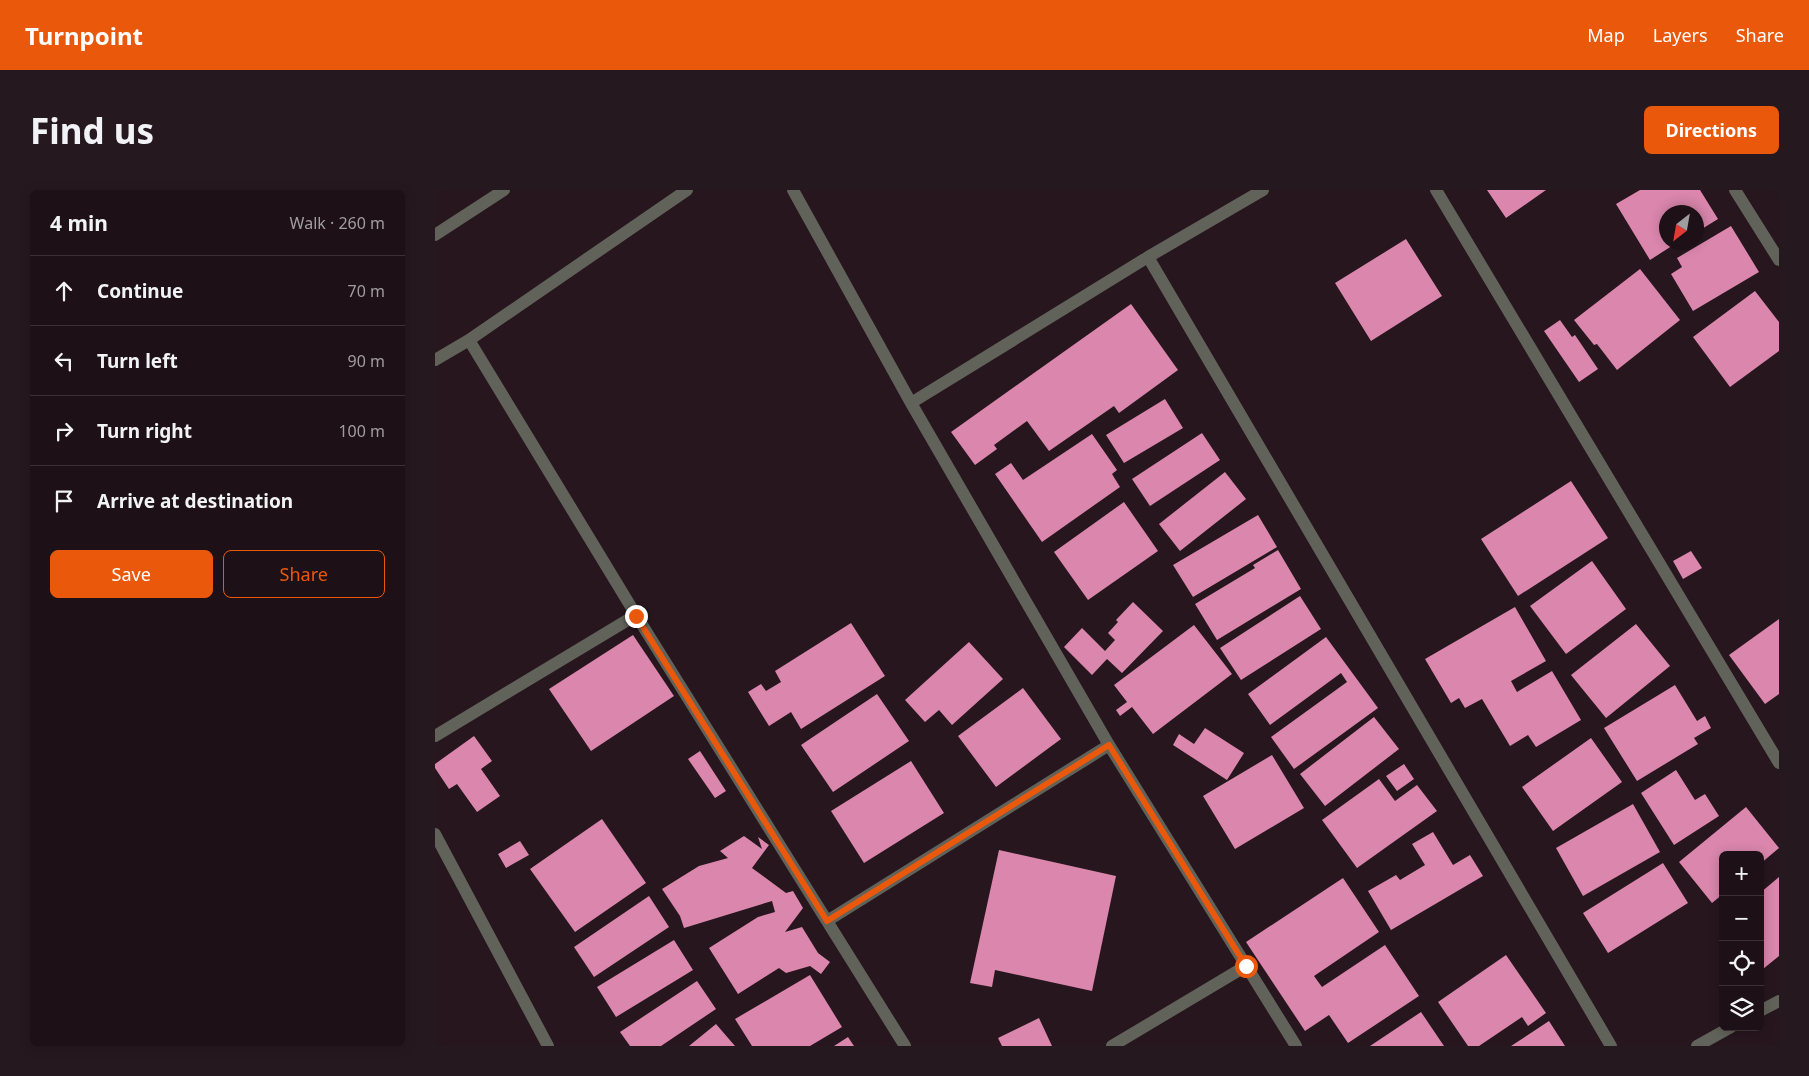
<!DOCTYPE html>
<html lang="en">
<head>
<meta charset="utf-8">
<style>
	:root { --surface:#1d1016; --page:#25191f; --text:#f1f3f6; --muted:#a09da1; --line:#3b3035; --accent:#ea580c }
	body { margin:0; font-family:"Noto Sans",sans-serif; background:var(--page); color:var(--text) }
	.controls { position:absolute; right:15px; bottom:15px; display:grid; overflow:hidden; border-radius:8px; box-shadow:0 2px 12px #0003 }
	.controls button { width:45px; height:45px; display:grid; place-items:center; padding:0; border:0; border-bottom:1px solid var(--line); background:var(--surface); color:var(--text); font:25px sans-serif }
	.compass { position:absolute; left:1224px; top:15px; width:45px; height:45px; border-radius:50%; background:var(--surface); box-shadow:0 2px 12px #0003; rotate:211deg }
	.stop { position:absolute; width:15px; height:15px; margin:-11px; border:4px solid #ea580c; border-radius:50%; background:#fff }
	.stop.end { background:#ea580c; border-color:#fff; box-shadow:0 1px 5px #0008 }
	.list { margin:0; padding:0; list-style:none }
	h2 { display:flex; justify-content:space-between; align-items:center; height:65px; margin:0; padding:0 20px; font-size:21px }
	h2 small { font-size:16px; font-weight:400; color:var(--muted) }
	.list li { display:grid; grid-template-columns:32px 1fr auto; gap:15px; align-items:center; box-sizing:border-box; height:70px; padding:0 20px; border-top:1px solid var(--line) }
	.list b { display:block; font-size:19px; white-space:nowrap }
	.list em { font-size:16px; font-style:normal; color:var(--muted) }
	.actions { display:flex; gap:10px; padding:15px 20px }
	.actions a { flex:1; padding:11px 0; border:1px solid var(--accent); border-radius:8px; text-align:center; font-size:18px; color:var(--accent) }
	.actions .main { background:var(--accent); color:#fff }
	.icon { flex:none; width:28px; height:28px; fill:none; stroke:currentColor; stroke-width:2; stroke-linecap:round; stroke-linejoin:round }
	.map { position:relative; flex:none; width:1344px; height:856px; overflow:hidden; border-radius:8px }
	header { display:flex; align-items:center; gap:30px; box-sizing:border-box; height:70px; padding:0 25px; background:var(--accent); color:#fff }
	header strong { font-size:24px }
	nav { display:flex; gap:28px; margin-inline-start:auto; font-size:18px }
	.intro { display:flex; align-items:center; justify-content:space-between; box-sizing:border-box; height:120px; padding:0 30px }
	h1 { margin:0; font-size:35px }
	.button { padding:12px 22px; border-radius:8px; background:var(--accent); color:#fff; font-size:18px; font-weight:700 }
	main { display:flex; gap:30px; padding:0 30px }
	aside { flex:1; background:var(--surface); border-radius:8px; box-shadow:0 2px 12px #0003 }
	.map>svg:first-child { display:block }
	.building { fill:#da86ad }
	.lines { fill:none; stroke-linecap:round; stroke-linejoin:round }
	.street { stroke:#61635a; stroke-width:12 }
	.route { stroke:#ea580c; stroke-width:6 }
</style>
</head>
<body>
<header>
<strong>Turnpoint</strong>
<nav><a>Map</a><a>Layers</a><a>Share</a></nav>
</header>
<div class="intro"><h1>Find us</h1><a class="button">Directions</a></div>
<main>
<aside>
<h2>4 min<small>Walk · 260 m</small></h2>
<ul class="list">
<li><svg class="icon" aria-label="ahead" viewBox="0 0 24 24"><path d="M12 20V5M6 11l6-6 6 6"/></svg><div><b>Continue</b></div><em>70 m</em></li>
<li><svg class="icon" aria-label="left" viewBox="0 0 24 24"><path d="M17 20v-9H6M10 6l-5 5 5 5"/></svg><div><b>Turn left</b></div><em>90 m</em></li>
<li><svg class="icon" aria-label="right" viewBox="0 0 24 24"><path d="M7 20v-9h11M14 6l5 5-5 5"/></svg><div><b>Turn right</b></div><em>100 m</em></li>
<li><svg class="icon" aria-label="arrive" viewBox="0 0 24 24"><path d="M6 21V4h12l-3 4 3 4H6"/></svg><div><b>Arrive at destination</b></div></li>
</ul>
<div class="actions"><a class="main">Save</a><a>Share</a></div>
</aside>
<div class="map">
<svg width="1344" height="856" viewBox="0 0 1344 856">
	<rect width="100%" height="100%" fill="#27161e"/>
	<path class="building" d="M1052,0H1111L1071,28Z
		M1205,0H1265L1283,29L1262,42V22H1232V52H1243L1215,70L1181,14Z
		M1296,36L1324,82L1258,121L1236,84L1247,77L1242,68Z
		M971,49L1007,106L936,151L900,93Z
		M1205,79L1245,130L1182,180L1162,154L1159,155L1139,130Z
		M1320,101L1344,132V161L1295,197L1258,147Z
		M696,114L743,180L684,223L679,216L614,261L592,231L559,255L562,259L540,275L516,242Z
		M1125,130L1137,147L1140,145L1163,179L1144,192L1109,141Z
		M730,209L748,238L689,273L671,245Z
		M767,243L785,270L715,316L697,289Z
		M657,244L682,280L677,284L685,297L607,352L560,284L576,273L588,290Z
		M790,282L811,309L745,361L724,334Z
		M1136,291L1173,348L1083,406L1046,349Z
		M689,312L723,361L653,410L619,362Z
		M823,325L842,357L758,407L738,375Z
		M843,360L866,399L782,450L760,414L820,378L818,375Z
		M1256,361L1267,378L1248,389L1238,371Z
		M1157,371L1191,419L1131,464L1095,416Z
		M865,406L886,439L806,490L785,458Z
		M698,412L728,441L687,483L672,469L657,485L629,457L647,438L670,461L680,450L673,443L683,432L681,430Z
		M1080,417L1111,471L1076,491L1082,502L1117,481L1146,530L1101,557L1093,545L1075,556L1047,509L1030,518L1024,508L1016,513L990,469Z
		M1344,429V504L1330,514L1294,465Z
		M416,433L450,486L366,539L356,522L334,536L313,502L326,494L331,501L346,492L340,481Z
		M1201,434L1235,476L1171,528L1136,485Z
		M759,435L797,484L718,544L697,517L685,526L681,520L692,512L679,495Z
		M198,445L239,506L156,561L114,499Z
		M891,447L943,518L859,579L836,547L912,492L906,483L835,535L813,504Z
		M534,452L568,489L517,535L504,520L490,532L470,510Z
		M1240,495L1262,531L1270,526L1276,538L1259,548L1263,554L1202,591L1169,538Z
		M588,498L626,549L561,597L523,546Z
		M442,504L474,551L398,602L366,555Z
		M939,527L964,559L890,616L865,584Z
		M770,538L809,563L792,590L738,555L744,544L759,554Z
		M39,546L57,571L46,579L65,606L42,622L22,594L14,599L0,578V574Z
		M1156,548L1187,592L1118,641L1087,597Z
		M265,561L291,601L280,608L253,569Z
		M837,565L869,618L800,659L768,606Z
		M476,571L509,623L429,673L396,621Z
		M969,574L979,589L962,601L951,586Z
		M1241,580L1260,610L1270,604L1284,626L1239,655L1206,603Z
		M944,589L960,611L982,595L1002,621L922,678L887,630Z
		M1198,614L1225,662L1148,706L1121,658Z
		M1311,617L1344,658L1325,674V665H1288V704L1277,713L1244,672Z
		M167,629L211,693L140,742L95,679Z
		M998,642L1018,675L1035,665L1048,686L956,740L933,701L961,685L965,690L990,675L977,654Z
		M309,646L327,659L323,647L334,655L317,678L351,703L358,701L368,718L350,742L367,737L383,763L395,772L386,784L375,776L351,783L344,778L303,804L274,758L323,727L340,722L337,711L249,738L245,726L227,699L264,676L293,668L285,661Z
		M85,651L94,665L71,678L63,664Z
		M564,660L681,686L657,801L560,780L557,797L535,793Z
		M1228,673L1253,713L1173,763L1148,723Z
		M1344,687V766L1328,779L1325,776V703Z
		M908,688L944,742L879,786L887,797L950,755L984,806L913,853L894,825L870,841L811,752Z
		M214,706L234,737L159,787L139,757Z
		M239,750L258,780L181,827L162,797Z
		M1071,765L1111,823L1093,836L1087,827L1044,856H1033L1003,812Z
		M375,785L407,837L375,856H317L300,829Z
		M262,791L281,819L226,856H195L185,842Z
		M986,822L1009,856H935Z
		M604,828L617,856H567L563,848Z
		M1114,831L1130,856H1076Z
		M281,834L300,856H254Z
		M413,847L419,856H399Z"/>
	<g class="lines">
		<path class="street" d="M358,0L476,213L674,555L861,856
			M1001,0L1344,573
			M1300,0L1344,70
			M0,45L69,0
			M713,67L1176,856
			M34,150L201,425L470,856
			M0,170L34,150L252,0
			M476,213L713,67L828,0
			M0,546L201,425
			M0,644L113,856
			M392,731L674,555
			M1325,821L1344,811
			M677,856L811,776
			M1262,856L1296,837"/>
	</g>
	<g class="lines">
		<path class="route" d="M201,426L392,731L674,555L811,776"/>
	</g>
</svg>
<div class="controls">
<button>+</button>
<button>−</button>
<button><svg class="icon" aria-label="locate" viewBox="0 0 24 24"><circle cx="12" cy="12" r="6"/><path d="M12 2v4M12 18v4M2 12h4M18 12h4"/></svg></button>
<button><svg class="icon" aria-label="layers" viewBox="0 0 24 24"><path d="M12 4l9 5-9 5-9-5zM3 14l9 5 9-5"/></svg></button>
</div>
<svg class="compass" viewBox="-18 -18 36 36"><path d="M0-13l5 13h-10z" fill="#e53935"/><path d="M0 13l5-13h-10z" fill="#a09da1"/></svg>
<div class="stop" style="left:811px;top:776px"></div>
<div class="stop end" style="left:201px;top:426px"></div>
</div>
</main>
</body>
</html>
